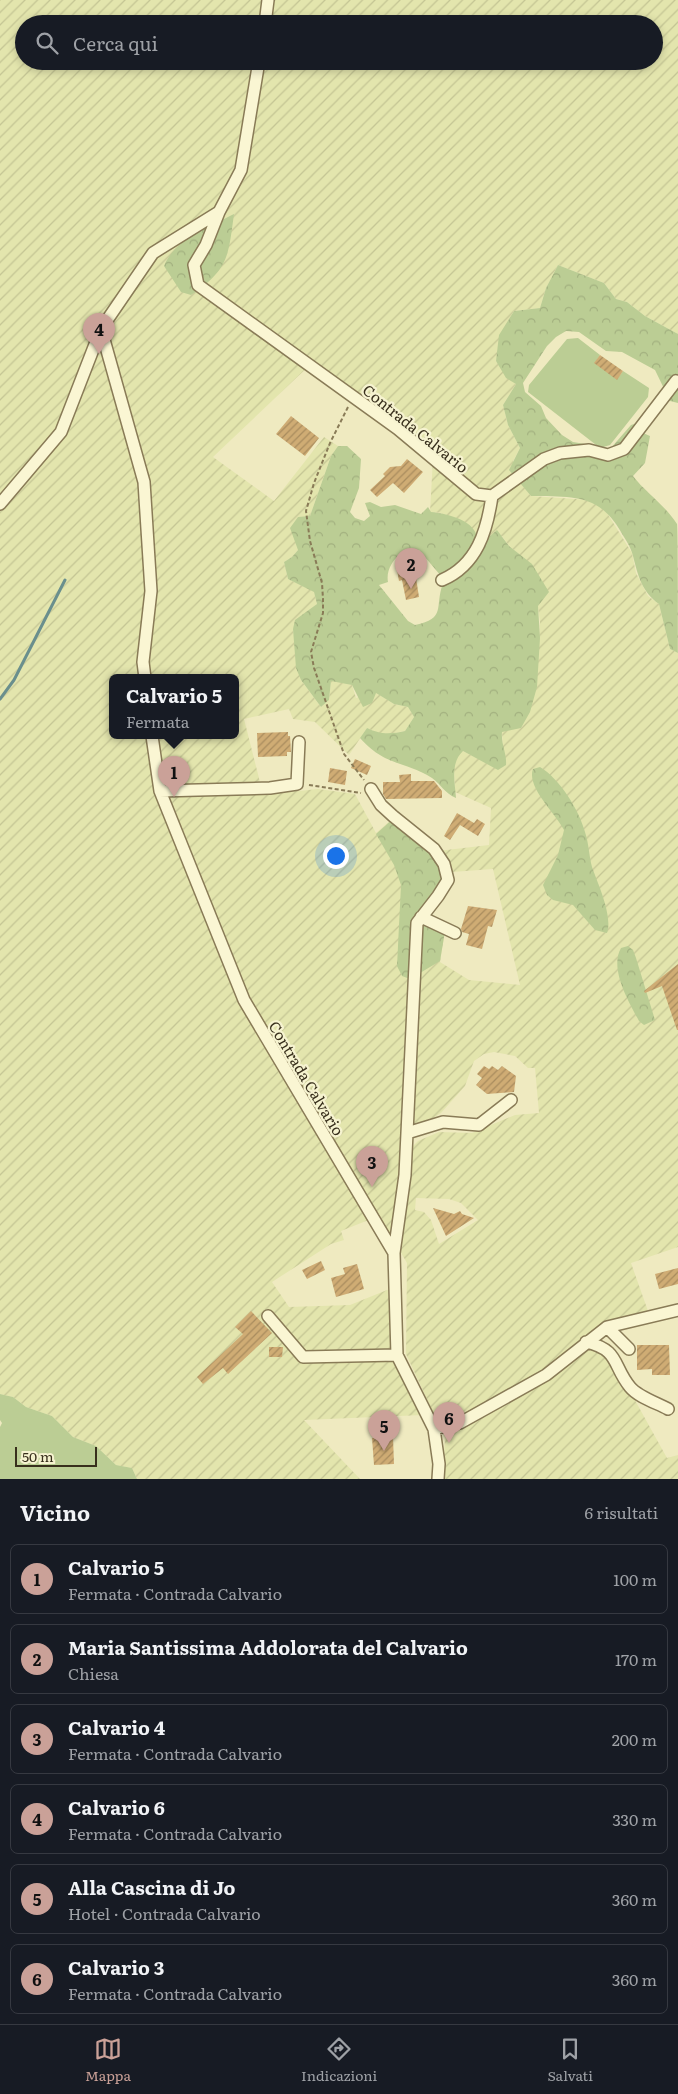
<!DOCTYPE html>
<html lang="it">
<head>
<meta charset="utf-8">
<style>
	:root { --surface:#171b24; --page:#20242c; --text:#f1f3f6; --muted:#9ea1a6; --line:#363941; --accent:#caa198 }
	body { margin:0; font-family:Literata,serif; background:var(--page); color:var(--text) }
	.scale { position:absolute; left:15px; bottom:12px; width:82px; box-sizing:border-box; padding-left:5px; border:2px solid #382f1c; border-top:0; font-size:14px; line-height:18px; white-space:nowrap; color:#382f1c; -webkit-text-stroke:4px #f6f3d0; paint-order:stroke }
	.you { position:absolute; left:335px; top:855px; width:18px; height:18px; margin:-12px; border:4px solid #fff; border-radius:50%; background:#1a73e8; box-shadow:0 0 0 8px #1a73e833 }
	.badge { display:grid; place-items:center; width:32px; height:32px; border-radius:50%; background:var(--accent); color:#111; font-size:16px; font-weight:700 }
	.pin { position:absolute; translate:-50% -41px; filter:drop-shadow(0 1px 2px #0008) }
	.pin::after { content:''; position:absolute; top:26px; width:18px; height:15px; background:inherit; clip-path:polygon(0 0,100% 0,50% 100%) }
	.popup { position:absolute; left:109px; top:674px; width:130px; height:65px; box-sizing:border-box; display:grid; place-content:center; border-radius:8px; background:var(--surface); filter:drop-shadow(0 1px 4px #0005); font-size:16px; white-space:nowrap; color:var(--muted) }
	.popup b { font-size:19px; color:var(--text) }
	.popup::after { content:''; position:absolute; left:50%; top:100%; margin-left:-10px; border:10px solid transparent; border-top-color:var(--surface) }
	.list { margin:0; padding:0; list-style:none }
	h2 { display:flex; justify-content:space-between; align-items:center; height:65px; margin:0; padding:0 20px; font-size:21px }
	h2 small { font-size:16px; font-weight:400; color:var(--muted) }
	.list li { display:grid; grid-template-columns:32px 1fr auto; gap:15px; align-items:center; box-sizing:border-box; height:70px; margin:0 10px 10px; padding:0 10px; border:1px solid var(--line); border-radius:8px }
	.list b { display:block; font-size:19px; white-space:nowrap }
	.list p { margin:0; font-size:16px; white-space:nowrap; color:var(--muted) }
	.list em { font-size:16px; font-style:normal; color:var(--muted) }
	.icon { flex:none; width:28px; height:28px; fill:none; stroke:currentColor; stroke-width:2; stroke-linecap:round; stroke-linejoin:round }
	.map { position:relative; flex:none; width:678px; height:1479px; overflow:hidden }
	.search { position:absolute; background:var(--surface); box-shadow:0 2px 8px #0003; left:15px; right:15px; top:15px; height:55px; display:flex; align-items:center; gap:12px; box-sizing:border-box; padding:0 18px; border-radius:28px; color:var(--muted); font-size:19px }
	.sheet { height:545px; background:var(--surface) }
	nav { display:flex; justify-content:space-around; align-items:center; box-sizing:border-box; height:70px; border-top:1px solid var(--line); background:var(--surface); font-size:14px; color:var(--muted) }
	nav a { display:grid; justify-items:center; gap:2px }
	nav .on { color:var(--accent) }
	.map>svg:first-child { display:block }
	.farmland { fill:url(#farmland-furrows); fill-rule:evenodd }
	.green { fill:#bbcd94 }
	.forest { fill:url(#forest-crowns) }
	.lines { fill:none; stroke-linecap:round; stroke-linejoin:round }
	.stream { stroke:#6a8f8d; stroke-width:3 }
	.building { fill:url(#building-hatch) }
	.minor-casing { stroke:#897b57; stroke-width:14 }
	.path { stroke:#897b57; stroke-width:2; stroke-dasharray:4 2.5; stroke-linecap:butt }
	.minor { stroke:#faf6d3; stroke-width:11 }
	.labels { text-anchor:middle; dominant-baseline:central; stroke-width:4.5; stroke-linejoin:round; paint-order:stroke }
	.street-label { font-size:15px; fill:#382f1c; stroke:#f6f3d0 }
</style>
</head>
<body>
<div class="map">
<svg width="678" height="1479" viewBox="0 0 678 1479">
	<defs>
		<pattern id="farmland-furrows" width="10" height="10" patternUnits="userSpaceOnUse" patternTransform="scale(1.25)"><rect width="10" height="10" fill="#e3e5ad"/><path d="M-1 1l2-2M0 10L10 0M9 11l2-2" fill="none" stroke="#c4c594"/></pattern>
		<pattern id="forest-crowns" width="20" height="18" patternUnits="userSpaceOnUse" patternTransform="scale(1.25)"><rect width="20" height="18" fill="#bbcd94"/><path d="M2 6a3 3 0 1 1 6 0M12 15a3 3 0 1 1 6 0" fill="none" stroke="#a2b07f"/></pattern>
		<pattern id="building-hatch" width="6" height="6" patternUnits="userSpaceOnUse" patternTransform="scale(1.25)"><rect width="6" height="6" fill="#cfac74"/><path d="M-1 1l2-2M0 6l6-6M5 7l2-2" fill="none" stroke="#a98c5e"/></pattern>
	</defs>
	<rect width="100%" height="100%" fill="#efeac0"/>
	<path class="farmland" d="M0,0H678V334L645,316L627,302L616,299L604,283L558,265L546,288L540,308L514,311L508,321L496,361L516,384L503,405L508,425L520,448L513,461L520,482L531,496L590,500L604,508L632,553L636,573L648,596L659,604L670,649L678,653V1247L631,1263L648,1311L616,1320L584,1341L601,1349L616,1366L667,1458L678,1455V1479H443L445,1438L406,1354L407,1263L365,1192L359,1195L371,1219L341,1231L344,1240L331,1244L272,1282L289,1307L350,1305L392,1288L395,1358L423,1415L304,1420L360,1479H137L132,1468L116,1465L96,1446L73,1437L52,1416L26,1407L13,1397L0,1394ZM24,24H654V61H24ZM312,363L433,459L430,512L441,513L481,544L502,536L509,546L532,565L540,622L538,660L502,732L503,751L479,759L463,751L457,756L454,766L455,792L491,808L489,845L438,851L398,814L376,833L355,794L318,789L299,791L262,790L244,719L289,709L293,719L315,722L349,755L367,728L377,733L390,734L405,731L414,717L408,707L394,704L375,692L356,698L352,685L339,681H331L329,700L321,707L301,680L293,629L317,604L314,591L288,579L284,562L292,557L298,550L331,456L338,446L324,437L274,501L213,457ZM113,678H235V736H113ZM493,869L520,985L469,980L440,962L445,931L422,921L452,872ZM494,1052L515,1056L528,1068H535L539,1113L515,1115L472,1133L439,1132L418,1141L412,1147L411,1124L430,1120L441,1113L465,1086L474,1061L484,1054ZM416,1198L449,1199L461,1203L478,1220L439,1244L431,1220L424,1212L415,1210Z"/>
	<path class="green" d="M578,338L600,355L595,363L617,379L623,371L649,388L648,397L610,445L600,448L528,392L529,385L567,339Z
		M0,1394L13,1397L26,1407L52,1416L73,1437L96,1446L116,1465L132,1468L137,1479H0V1427L2,1423L0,1420Z"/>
	<path class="forest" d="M234,214C228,257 229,269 191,295L181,292L164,266C175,239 209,227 234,214Z
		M558,265L604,283L616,299L627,302L645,316L678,334V403L670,401L655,370L622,352L606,351L579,332L566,331L556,337L547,346L523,383L525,392L541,406L546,418L562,435L573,442L585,444L599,451L610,449L631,425L637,423L643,433L650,436L645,463L633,476C646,493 665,505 677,524C678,529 678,637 678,653L670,649L659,604C642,592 638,576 633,556C631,547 625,539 621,532C599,493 571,497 531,496L509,470L520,448L508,425L503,405L516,384L506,378L496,361L499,335L514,311L540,308L546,288Z
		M338,446H347L361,459L359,488L350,512L355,518L364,521L370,516L365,503L370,502L381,507L395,505L421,514L428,507L431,512C454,514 494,527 469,556C460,566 454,571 441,576L419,550L408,555L400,554C392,561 386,571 388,582L379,585L408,621L415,625C447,618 434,608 443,583L460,575L481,544L497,530L509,546L532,564L549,592L538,606L540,638L537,687L530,712L521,728L502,732C501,745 507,753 506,765L498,770L463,751C450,763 455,782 456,798C444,793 441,784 432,778C403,760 386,767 360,738L367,728C381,735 391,734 405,731L414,717L408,707L394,704L376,693L372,703L363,707L352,685L331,681L329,700L321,707L301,680L296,668L293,629L295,620L317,604L314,592L288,579L284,562L292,557L298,550L290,528L298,517L310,516L331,456Z
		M540,767C560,779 579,810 585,832C589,844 589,856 592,867C598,884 613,916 607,933L595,930L573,905L553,900L547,895L543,885L558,855L564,830C556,814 526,787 533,769Z
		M393,819L431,849L446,876L418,920L445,931L440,961L410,979L402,976L397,966L401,885L394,865L376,834Z
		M628,946L633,950L636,958L655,1020L644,1025L639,1021C629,1002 609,969 621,948Z"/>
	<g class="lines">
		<path class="stream" d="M0,699L14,680L65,580"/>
	</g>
	<path class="building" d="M600,355L623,371L617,380L594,363Z
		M291,416L319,438L305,456L276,434Z
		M407,459L423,472L404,493L393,483L377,497L370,490L385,476L383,474L390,467L401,466Z
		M418,567L419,577L416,578L419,597L406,600L402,580L399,581L397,570Z
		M288,732V736H290L291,752H287V756L258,757L257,733Z
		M355,759L371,766L367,775L351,768Z
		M330,768L347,771L345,785L328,782Z
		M411,774V781H434L442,791V798L386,799L383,794V782H400L399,775Z
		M457,813L474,823L477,819L485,824L478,836L460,825L450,840L444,836Z
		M468,906L497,910L492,927L488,926L482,949L466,945L469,934L462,932L461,929Z
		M678,964V1030H677L662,986L645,993L644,991Z
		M484,1066L489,1069L492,1066L498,1070L502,1066L516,1076L514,1092L487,1094L476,1085L482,1078L477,1074Z
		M433,1208L454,1214L460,1211L462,1214L474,1218L446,1236Z
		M321,1261L325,1270L307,1279L302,1270Z
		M357,1264L364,1289L336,1297L331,1278L345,1274L343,1268Z
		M678,1268V1284L659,1289L655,1274Z
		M251,1311L272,1333L228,1374L223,1368L203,1384L197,1377L243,1334L235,1327Z
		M637,1345H669L670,1375H652V1369L637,1370Z
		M269,1347H283L282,1357H269Z
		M393,1437L394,1464L374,1465L372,1438Z"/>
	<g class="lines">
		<defs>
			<path id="minor" d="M265,24L268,0
				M219,212L206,245L194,265L198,285L398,429L476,494L492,496L544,459L560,453L589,450L608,455L624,449L676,381L678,382
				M0,504L61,432L101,329
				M442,580C477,565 487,531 492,496
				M145,678L143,662L151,591L144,482L101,329L153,253L219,212L241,170L259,61
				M152,736L160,791L244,1000L394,1253L397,1355L434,1429L439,1464L438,1479
				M371,789L381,805L393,816L434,849L444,864L448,880L438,896L417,923L405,1175L394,1253
				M160,791L270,788L297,784L299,742
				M421,917L455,933
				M407,1133L443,1122L479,1125L511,1100
				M268,1316L303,1357L397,1355
				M607,1327L629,1349
				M586,1342C620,1350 612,1365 630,1387C638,1397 657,1403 668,1409
				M434,1429L460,1423L546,1375L607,1327L678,1310"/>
		</defs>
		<use href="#minor" class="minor-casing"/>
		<path class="path" d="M348,407L330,443L314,483L306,511L310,541L322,583L323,599V613L311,652L314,668L344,754L364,780
			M309,785L361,793"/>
		<use href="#minor" class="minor"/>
	</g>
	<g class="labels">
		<g class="street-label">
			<text transform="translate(416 428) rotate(39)">Contrada Calvario</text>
			<text transform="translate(307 1078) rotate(59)">Contrada Calvario</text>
		</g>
	</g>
</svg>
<div class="scale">50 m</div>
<div class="you"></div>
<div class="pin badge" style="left:174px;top:797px">1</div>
<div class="popup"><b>Calvario 5</b>Fermata</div>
<div class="pin badge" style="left:411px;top:589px">2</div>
<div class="pin badge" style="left:372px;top:1187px">3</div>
<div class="pin badge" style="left:99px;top:354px">4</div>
<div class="pin badge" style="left:384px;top:1451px">5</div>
<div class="pin badge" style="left:449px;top:1443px">6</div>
<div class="search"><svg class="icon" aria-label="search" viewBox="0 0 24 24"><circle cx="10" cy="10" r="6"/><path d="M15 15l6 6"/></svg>Cerca qui</div>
</div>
<section class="sheet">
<h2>Vicino<small>6 risultati</small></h2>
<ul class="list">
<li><span class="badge">1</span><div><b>Calvario 5</b><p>Fermata · Contrada Calvario</p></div><em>100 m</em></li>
<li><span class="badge">2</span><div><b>Maria Santissima Addolorata del Calvario</b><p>Chiesa</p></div><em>170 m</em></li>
<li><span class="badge">3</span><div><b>Calvario 4</b><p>Fermata · Contrada Calvario</p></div><em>200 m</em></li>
<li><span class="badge">4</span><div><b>Calvario 6</b><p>Fermata · Contrada Calvario</p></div><em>330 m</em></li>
<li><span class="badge">5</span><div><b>Alla Cascina di Jo</b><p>Hotel · Contrada Calvario</p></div><em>360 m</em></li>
<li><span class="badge">6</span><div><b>Calvario 3</b><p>Fermata · Contrada Calvario</p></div><em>360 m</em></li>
</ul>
</section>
<nav>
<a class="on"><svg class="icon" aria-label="map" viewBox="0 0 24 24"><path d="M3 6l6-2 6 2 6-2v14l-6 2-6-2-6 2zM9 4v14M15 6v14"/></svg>Mappa</a>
<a><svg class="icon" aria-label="directions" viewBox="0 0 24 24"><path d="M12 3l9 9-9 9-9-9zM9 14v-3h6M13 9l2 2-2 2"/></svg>Indicazioni</a>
<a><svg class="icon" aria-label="saved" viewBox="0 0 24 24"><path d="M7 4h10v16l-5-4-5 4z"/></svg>Salvati</a>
</nav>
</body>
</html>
